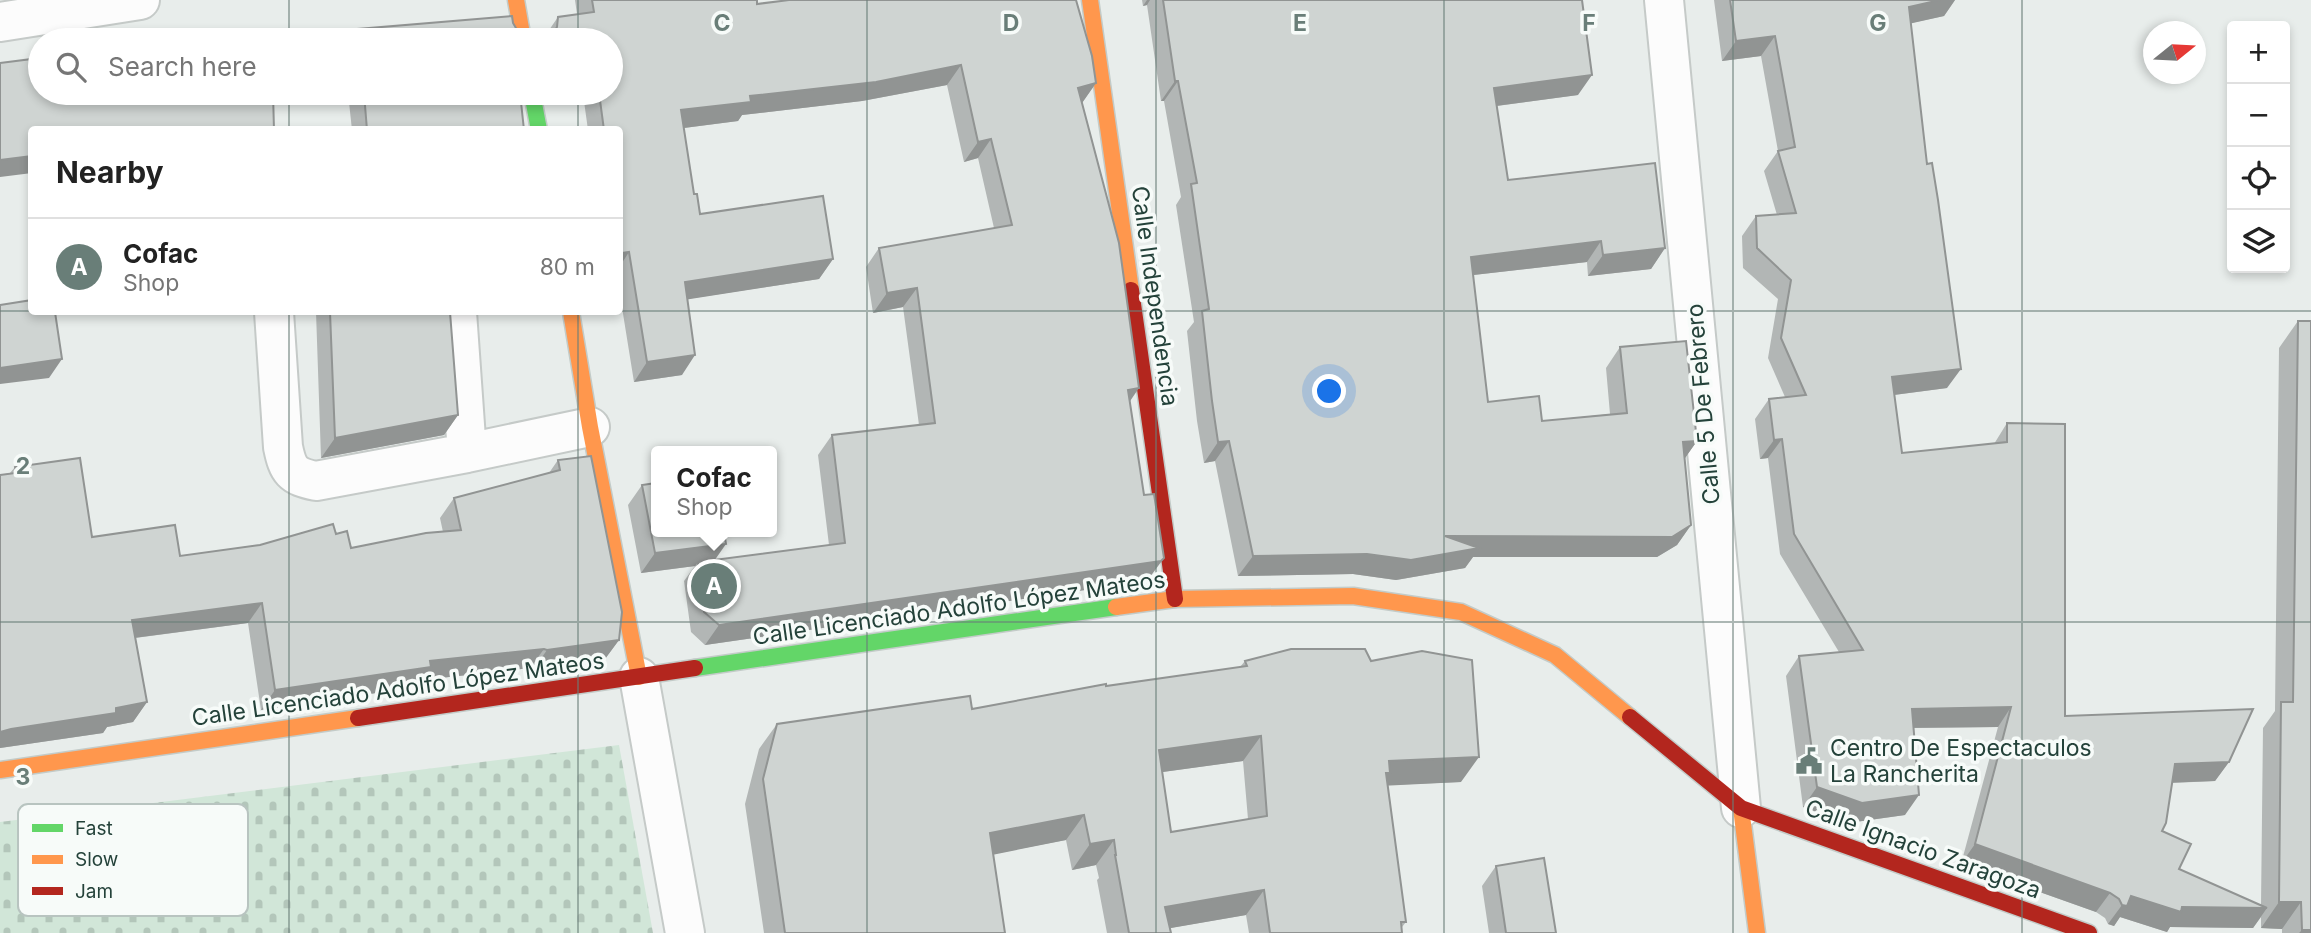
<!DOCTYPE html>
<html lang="en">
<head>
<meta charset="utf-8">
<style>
	:root { --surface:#fff; --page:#f6f6f6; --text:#222; --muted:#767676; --line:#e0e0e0; --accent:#697e78 }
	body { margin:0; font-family:Inter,sans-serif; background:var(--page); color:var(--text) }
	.controls { position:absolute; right:21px; top:21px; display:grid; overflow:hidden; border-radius:7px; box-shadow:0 4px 10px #0003 }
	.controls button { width:63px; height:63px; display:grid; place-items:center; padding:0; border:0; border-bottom:2px solid var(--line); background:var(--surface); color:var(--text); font:35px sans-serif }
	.compass { position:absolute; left:2143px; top:21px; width:63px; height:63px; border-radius:50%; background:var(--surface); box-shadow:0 4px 10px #0003; rotate:72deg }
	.you { position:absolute; left:1330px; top:392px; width:24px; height:24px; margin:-18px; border:5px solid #fff; border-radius:50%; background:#1a73e8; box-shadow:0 0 0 10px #1a73e833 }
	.badge { display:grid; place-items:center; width:46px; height:46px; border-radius:50%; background:var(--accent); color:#fff; font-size:23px; font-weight:700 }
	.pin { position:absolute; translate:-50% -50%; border:4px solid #fff; box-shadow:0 2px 7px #0006 }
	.popup { position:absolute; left:651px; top:446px; width:126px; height:91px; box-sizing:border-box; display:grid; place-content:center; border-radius:7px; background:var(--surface); filter:drop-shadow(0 2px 5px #0005); font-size:23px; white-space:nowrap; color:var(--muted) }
	.popup b { font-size:26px; color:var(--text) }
	.popup::after { content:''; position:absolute; left:50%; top:100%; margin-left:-14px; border:14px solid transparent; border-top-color:var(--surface) }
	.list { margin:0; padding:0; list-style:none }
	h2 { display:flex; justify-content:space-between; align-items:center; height:91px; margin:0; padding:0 28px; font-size:30px }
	h2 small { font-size:23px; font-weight:400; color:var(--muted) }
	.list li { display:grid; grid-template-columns:46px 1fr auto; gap:21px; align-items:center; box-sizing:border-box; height:98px; padding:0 28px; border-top:2px solid var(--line) }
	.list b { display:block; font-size:26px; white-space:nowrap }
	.list p { margin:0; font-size:23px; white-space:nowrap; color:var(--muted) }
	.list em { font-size:23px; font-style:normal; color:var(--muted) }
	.icon { flex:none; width:38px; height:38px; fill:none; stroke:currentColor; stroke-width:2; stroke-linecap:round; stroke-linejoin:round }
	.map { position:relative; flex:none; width:2311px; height:933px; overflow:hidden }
	.search { position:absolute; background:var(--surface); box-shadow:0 4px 10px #0003; left:28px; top:28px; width:595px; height:77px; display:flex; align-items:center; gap:18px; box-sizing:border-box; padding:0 24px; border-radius:38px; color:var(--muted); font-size:26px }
	.panel { position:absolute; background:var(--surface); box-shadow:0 4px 10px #0003; left:28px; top:126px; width:595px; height:189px; border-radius:7px }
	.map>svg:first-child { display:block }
	.cemetery { fill:url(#cemetery-stones) }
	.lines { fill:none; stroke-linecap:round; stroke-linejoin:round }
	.street-casing { stroke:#c5cac8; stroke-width:42 }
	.fast-casing { stroke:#c3cbc8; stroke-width:19 }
	.slow-casing { stroke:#c3cbc8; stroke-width:19 }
	.jam-casing { stroke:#c3cbc8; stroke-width:19 }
	.street { stroke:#fcfcfc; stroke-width:38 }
	.fast { stroke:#63d668; stroke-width:16 }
	.slow { stroke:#ff974d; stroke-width:16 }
	.jam { stroke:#b3261e; stroke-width:16 }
	.wall { fill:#b2b6b5; fill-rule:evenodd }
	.shaded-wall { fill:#919493 }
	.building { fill:#cfd4d2; stroke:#919493; stroke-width:2; fill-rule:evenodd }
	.grid { fill:none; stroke:#697e78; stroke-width:2; stroke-opacity:0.55 }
	.labels { text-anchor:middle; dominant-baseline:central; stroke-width:7; stroke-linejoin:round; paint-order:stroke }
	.street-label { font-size:23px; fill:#24423a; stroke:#f7fbf9 }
	.poi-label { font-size:23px; fill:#24423a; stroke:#f7fbf9; text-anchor:start }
	.key { fill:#f7fbf9; stroke:#b8c4c0; stroke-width:2 }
	.key-label { font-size:19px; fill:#24423a }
	.grid-label { font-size:23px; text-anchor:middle; font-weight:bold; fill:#697e78; stroke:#f7fbf9; stroke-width:7; stroke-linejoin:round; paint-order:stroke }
</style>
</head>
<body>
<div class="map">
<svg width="2311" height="933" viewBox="0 0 2311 933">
	<defs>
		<pattern id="cemetery-stones" width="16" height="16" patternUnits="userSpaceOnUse" patternTransform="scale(1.75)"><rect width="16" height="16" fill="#d1e6d8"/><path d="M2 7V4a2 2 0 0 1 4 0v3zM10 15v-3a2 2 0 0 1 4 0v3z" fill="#b3c6ba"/></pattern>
	</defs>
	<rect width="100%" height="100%" fill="#e8edeb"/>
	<path class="cemetery" d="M619,745L653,933H0V822Z"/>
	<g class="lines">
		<defs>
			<path id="street" d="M1664,0L1741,808
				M0,22L140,0
				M274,312L283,447C288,471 292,476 316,481L467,453L590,427
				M457,312L467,453
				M639,677L685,933"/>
			<path id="fast" d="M532,93L539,130
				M695,668L1116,607"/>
			<path id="slow" d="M516,0L523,40
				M1090,0L1131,290
				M571,312L590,427L639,677
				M1116,607L1175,599L1353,596L1461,612L1555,655L1630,717
				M0,770L358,718
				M1741,808L1757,933"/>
			<path id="jam" d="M1131,290L1175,599
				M1630,717L1741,808L2089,933
				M358,718L695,668"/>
		</defs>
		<use href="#street" class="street-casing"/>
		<use href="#fast" class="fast-casing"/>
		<use href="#slow" class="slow-casing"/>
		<use href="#jam" class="jam-casing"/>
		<use href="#street" class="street"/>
		<use href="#fast" class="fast"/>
		<use href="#slow" class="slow"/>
		<use href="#jam" class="jam"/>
	</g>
	<path class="wall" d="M575,0H757V4L1096,83L1082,103L1130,401L1150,578L1147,581L705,645L691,632L684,581L695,566L641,573L628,505L642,485L715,560L829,545L818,455L832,435L919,425L903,307L873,313L866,267L879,248L994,228L978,158L964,162L947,85L862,101L742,115L738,121L684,128L694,194L700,214L833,259L819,279L687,299L682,375L634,382L620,295V130H588L583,94L555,98L553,93H611V40H544L545,36L558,17L577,14Z
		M1142,0H1582L1578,95L1497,106L1508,180L1665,248L1651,269L1588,276L1587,262L1473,275L1488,402L1542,421L1610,414L1606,368L1620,347L1697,441L1684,459L1691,525L1677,545L1657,557H1473L1465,568L1396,580L1353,574L1238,576L1215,461L1204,463L1197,421L1187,331L1194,322L1176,205L1181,197L1164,101H1161L1147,5L1143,6Z
		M1714,0H1955L1944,16L1911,23L1947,388L1894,395L1902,453L1994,444L2007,423L2065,716L2229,762L2215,781L2172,783L2162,831L2179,869L2261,906L2263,728L2275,711L2279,348L2298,321L2311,933H2282V929L2261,928V917L2253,928L2170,927L2167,932L2120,917L2114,926L2108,924L2105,918L2096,912L1961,864L1998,727L1913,728L1905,815L1848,823L1803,807L1786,676L1799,656L1839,652L1780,554L1768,458L1760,459L1755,419L1769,399L1785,397L1768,358L1778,299L1743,268L1742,236L1756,216L1777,215L1764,171L1778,151L1761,56L1722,61Z
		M513,23L520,35L528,40H350L358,29Z
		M348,93H520L524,130H352Z
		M316,312H450L458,415L444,435L321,458Z
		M558,460L619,640L605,659L533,670L530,668L422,680L417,687L261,710L248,623L135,638L147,702L133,722L107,727L103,733L0,748V475L10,473L15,467L92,537L180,556L336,534L351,548L443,532L440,518L454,498L549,473Z
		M1245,661H1371L1461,782L1388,785L1406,922L1402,927V933H1249L1246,915L1170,928L1171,933H1107L1097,880L1099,878L1096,865L1072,870L1066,840L993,854L1005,933H764L745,804L759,749L777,724L972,709L1106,686L1240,667ZM1243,761L1248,819L1171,832L1162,772Z
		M1496,866L1556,933H1489L1482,886Z"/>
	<path class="shaded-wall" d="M1147,0H1150L1147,5L1143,6Z
		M1940,0H1955L1944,16L1895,27L1909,7Z
		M1775,36L1761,56L1722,61L1736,41Z
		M961,65L947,85L862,101L742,115L738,121L668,130L681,110L750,96Z
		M1592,75L1578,95L1480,108L1494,88Z
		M1175,81H1178L1164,101H1161Z
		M1096,83L1082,103L1064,108L1078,88Z
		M559,93H584L583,94L555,98Z
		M991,139L978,158L964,162L978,142Z
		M32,156V173L0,177V160Z
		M1601,241L1587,262L1456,277L1471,257Z
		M1665,248L1651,269L1588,276L1603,255Z
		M629,252L620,266V256L622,253Z
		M833,259L819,279L671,302L685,282Z
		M917,288L903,307L873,313L887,293Z
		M695,355L682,375L634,382L647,362Z
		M62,359L49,378L0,384V368Z
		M1961,369L1947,388L1878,397L1892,377Z
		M1139,388L1126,407L1128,390Z
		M458,415L444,435L321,458L335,438Z
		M1782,439L1768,458L1760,459L1774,440Z
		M1229,441L1215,461L1204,463L1218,442Z
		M1697,441L1683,461V442Z
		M1691,525L1677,545L1657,557H1473L1465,568L1396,580L1353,574L1238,576L1253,556L1445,536Z
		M726,544L712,564L698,562L695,566L641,573L655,553Z
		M1164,558L1147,581L705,645L719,625Z
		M262,603L248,623L118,640L132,620Z
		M619,640L605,659L533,670L547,650Z
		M544,649L530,668L422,680L417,687L261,710L275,690L430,661Z
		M147,702L133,722L107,727L103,733L0,748V732L11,729Z
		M2011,707L1998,727L1898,728L1912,709Z
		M1261,736L1243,761L1141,775L1159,750Z
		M1479,757L1461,782L1380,786L1389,761Z
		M2229,762L2215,781L2162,783L2175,764Z
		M1817,787L1919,795L1905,815L1848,823L1803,807Z
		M1084,815L1066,840L972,859L990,833Z
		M1114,840L1096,865L1072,870L1090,844Z
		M1975,844L2110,893L2096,912L1961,864Z
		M1264,890L1246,915L1148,932L1165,907Z
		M2131,896L2267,908L2253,928L2170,927L2167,932L2120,917L2114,926L2108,924L2122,905Z
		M2279,902H2301L2282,929L2261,928Z
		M2302,930H2311V933H2299Z"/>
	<path class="building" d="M592,0H757V4L789,0H1076L1092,56L1096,83L1078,88L1119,243L1139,388L1128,390L1144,495L1154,494L1164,558L1161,561L719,625L704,612L698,562L845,543L832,435L935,423L917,288L887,293L879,248L1012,225L991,139L978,142L961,65L876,82L750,96L751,102L681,110L694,194H697L700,214L823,196L833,259L685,282L695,355L647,362L629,252L622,253L620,237V130H604L599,93H611V40H544L551,37L557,27L558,17L594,12Z
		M1163,0H1582L1592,75L1494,88L1508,180L1655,163L1665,248L1603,255L1601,241L1471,257L1488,402L1539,396L1542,421L1627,413L1620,347L1686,341L1697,441L1683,442L1691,525L1672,537L1445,536L1479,548L1411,560L1367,554L1253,556L1229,441L1218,442L1212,401L1202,311L1209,309L1191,184L1197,183L1178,81H1175Z
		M1730,0H1940L1909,7L1927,164L1932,163L1938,200L1961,369L1892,377L1902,453L2007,442V423L2065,424V716L2253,709L2229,762L2175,764L2166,823L2162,831L2191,844L2179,869L2267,908L2182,907L2181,912L2131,896L2127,906L2122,905L2119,899L2110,893L1975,844L2011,707L1912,709L1919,795L1862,803L1817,787L1799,656L1863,650L1794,534L1782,439L1774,440L1769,399L1806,395L1781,338L1791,280L1757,248L1756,216L1796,213L1778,151L1795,147L1775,36L1736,41Z
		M512,16L513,23L520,35L528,40H359L358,29Z
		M40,58V93H273L274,130H32V156L0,160V63Z
		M364,93H520L524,130H367Z
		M32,300V312H55L62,359L0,368V305Z
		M330,312H450L458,415L335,438Z
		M2298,321H2311V930H2302L2301,902H2279L2281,702H2293Z
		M591,456L622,612L619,640L547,650L544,649L430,661L431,667L275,690L262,603L132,620L147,702L116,708V713L11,729L0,732V475L16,473L15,467L80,458L92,537L175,525L180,556L260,545L333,524L336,534L347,531L351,548L426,533L461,530L454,498L560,470L558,460Z
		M656,483V532H724L726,544L655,553L642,485Z
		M1291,649H1365L1371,661L1422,651L1472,660L1479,757L1389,761L1390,773H1386L1406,922H1401L1402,933H1270L1264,890L1165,907L1171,933H1129L1115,855H1116L1114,840L1090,844L1084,815L990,833L1005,933H785L763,779L777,724L970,696L972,709L1106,684V686L1247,666L1245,661ZM1261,736L1267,816L1171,832L1159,750Z
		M1544,858L1556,933H1506L1496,866Z"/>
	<path class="grid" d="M289,0V40M578,0V40M867,0V933M1156,0V933M1444,0V933M1733,0V933M2022,0V933M289,93V130M578,93V130M0,311H32M620,311H2311M289,312V933M578,312V933M0,622H2311"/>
	<defs>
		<symbol id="civic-bare" viewBox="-9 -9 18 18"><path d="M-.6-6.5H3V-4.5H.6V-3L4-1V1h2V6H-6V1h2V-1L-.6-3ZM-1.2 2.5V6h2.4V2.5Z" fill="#697e78" stroke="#f7fbf9" stroke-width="2.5" paint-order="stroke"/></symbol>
	</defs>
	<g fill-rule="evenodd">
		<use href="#civic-bare" x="1790" y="742" width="38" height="38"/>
	</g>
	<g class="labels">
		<g class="street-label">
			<text transform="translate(1155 296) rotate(82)">Calle Independencia</text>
			<text transform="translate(1703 404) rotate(-95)">Calle 5 De Febrero</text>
			<text transform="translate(959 608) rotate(-8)">Calle Licenciado Adolfo López Mateos</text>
			<text transform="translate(398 689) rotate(-8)">Calle Licenciado Adolfo López Mateos</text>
			<text transform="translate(1923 849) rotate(20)">Calle Ignacio Zaragoza</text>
		</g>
		<g class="poi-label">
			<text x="1830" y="748">Centro De Espectaculos<tspan x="1830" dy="26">La Rancherita</tspan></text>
		</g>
	</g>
	<rect x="18" y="804" width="230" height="112" rx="10" class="key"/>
	<rect x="32" y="824" width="31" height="8" fill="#63d668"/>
	<rect x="32" y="855" width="31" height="9" fill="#ff974d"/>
	<rect x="32" y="887" width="31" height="8" fill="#b3261e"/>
	<g class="key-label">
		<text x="75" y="835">Fast</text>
		<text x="75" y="866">Slow</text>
		<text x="75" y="898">Jam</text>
	</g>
	<g class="grid-label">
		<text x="722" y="31">C</text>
		<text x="1011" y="31">D</text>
		<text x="1300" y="31">E</text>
		<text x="1589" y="31">F</text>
		<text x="1878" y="31">G</text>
		<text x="23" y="474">2</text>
		<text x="23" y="785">3</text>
	</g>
</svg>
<div class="controls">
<button>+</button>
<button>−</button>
<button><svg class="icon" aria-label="locate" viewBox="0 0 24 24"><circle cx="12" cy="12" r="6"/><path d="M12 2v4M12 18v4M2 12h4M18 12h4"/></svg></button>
<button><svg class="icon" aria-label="layers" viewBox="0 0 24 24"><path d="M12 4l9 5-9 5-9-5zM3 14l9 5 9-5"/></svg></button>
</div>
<svg class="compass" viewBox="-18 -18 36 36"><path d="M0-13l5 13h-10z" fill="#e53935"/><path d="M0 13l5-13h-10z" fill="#767676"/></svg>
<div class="you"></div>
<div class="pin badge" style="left:714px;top:586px">A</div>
<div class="popup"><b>Cofac</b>Shop</div>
<div class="search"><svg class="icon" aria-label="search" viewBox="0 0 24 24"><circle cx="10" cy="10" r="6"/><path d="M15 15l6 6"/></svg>Search here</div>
<section class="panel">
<h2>Nearby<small></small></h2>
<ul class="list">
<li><span class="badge">A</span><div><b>Cofac</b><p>Shop</p></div><em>80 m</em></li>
</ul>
</section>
</div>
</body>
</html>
